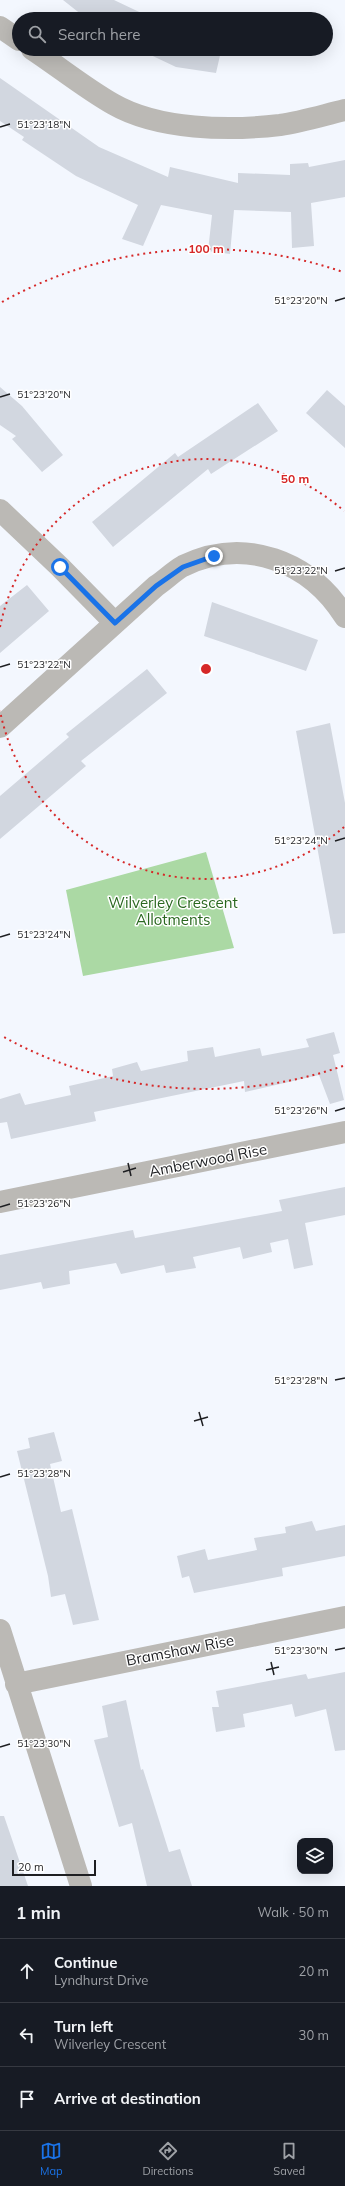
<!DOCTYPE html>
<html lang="en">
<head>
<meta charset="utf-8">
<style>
	:root { --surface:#171b24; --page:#242831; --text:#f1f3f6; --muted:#9ea1a6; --line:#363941; --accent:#1a73e8 }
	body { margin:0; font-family:Mulish,sans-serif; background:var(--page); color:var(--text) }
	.controls { position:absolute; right:12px; bottom:12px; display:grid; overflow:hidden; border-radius:8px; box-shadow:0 4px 16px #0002 }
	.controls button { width:36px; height:36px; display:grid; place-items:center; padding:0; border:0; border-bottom:1px solid var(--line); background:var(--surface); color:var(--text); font:20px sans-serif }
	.scale { position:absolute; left:12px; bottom:10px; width:84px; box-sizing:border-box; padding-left:4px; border:2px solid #1e1f22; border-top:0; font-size:11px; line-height:14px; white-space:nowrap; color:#1e1f22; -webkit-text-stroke:3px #fff; paint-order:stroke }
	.stop { position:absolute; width:12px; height:12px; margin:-9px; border:3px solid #1a73e8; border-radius:50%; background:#fff }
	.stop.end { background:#1a73e8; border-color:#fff; box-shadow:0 1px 4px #0008 }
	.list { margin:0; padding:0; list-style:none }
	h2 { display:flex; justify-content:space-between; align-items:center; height:52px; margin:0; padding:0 16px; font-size:17px }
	h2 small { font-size:13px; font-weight:400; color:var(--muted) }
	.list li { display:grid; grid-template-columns:26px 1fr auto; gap:12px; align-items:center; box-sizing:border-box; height:64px; padding:0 16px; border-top:1px solid var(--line) }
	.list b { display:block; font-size:15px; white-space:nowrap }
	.list p { margin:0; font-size:13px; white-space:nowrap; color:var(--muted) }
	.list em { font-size:13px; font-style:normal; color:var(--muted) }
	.icon { flex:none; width:22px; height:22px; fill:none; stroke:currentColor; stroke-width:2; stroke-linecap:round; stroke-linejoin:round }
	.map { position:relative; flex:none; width:345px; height:1886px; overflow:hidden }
	.search { position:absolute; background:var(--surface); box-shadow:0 4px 16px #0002; left:12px; right:12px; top:12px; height:44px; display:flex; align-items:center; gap:10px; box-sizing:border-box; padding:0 14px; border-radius:22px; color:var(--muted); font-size:15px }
	.sheet { height:244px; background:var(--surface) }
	nav { display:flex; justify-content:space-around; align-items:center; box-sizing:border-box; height:56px; border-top:1px solid var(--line); background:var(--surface); font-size:11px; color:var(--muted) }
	nav a { display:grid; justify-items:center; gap:2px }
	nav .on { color:var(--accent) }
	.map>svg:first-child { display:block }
	.green { fill:#abd9a4 }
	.building { fill:#d2d7e0 }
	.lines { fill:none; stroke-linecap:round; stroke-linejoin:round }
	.minor { stroke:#bbb9b5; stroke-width:22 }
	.route { stroke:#1a73e8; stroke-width:5 }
	.ticks { fill:none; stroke:#1e1f22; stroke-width:1.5 }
	.ring { fill:none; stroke:#d62828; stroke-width:2; stroke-dasharray:2 4 }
	.labels { text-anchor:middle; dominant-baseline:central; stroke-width:3; stroke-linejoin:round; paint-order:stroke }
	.park-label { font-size:15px; fill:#29671f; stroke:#fff }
	.street-label { font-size:15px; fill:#1e1f22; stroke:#fff }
	.ticks-label { font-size:10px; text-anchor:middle; fill:#1e1f22; stroke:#fff; stroke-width:3; stroke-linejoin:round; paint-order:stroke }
	.centre { fill:#d62828; stroke:#fff; stroke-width:2 }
	.ring-label { font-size:12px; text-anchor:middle; font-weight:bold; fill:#d62828; stroke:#fff; stroke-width:3; stroke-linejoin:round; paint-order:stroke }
</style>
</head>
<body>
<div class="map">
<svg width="345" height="1886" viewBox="0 0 345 1886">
	<rect width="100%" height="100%" fill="#f3f7fe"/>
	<path class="green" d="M206,852L234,948L83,976L66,890Z"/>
	<path class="building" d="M63,0H114L154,19H87Z
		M138,49H217L221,51L216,73L176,67Z
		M0,78L99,147L168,177L170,167L238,183V173L290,175V164L308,163L309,167L345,160V197L311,203L314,246L292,248L291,212L234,210L230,254L208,251L212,215L161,205L143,246L122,239L138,205L76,176L22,140L24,137L0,121Z
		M0,387L22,406L63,455L42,472L12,439L16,436L0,425Z
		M327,390L345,406V448L306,413Z
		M258,403L278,431L211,474L208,469L113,547L92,522L175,453L178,457Z
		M27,585L49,611L0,653V606Z
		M212,602L318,640L306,671L204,636Z
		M147,669L167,693L81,761L86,766L0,839V796L69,737L66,734Z
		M330,723L345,803V933L333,934L296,731Z
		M334,1032L340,1053L333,1055L344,1100L330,1104L319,1075L245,1092L244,1081L94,1112L96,1121L11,1139L7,1122L0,1123V1099L20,1093L25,1105L71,1095L69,1086L113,1076L112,1069L137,1062L141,1071L188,1061L187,1051L213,1047L215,1057L260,1048L262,1056L309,1047L306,1039Z
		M345,1187V1215L305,1223L313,1265L294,1269L288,1239L270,1243L272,1252L243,1259L240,1247L193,1257L196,1268L166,1273L164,1265L121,1274L116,1263L69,1271L70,1284L43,1289L41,1282L0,1290V1255L133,1230L135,1238L282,1211L279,1200Z
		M54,1432L62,1461L50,1464L61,1512L72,1509L99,1620L73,1625L65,1594L51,1597L48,1576L17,1451L30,1448L28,1438Z
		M312,1521L316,1531L345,1525V1556L282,1568L283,1576L194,1593L189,1576L182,1578L177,1556L205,1549L208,1560L257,1550L254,1538L286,1533L285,1527Z
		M345,1672V1750L335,1751L326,1709L295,1717L292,1704L243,1714L245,1727L216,1732L212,1707H219L216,1691L306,1674L308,1679Z
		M126,1700L141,1770L143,1769L169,1852L180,1849L192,1886H147L132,1823L119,1827L94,1740L108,1737L102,1706Z
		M0,1816H4L28,1886H0Z"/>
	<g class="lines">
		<path class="minor" d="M0,27L19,40
			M32,49C59,67 85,88 113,104C158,130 229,131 280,125C301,122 324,115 345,110
			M0,510L60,567L115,623
			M0,727L156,586C165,580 174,571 183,566C245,536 310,561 345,617
			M0,1202L345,1132
			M0,1630L81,1886
			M16,1684L345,1617"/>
	</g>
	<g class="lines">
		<path class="route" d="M60,567L115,623L156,586L183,567L214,556"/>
	</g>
	<path class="ticks" d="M0,127L10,124M335,301L345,298M0,397L10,394M335,571L345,568M0,667L10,664M335,841L345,838M0,937L10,934M335,1111L345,1108M128,1163L131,1176M123,1172L136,1168M0,1207L10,1204M335,1380L345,1378M199,1412L203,1426M194,1421L208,1417M0,1477L10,1474M335,1650L345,1648M271,1662L274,1675M266,1670L279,1667M0,1747L10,1744"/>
	<g class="ring">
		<path d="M344 827A210 210 0 0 1 0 711M0 627A210 210 0 0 1 344 511"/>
		<path d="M343 1066A420 420 0 0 1 2 1036M2 302A420 420 0 0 1 343 272"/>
	</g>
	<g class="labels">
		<g class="park-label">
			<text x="173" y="902">Wilverley Crescent<tspan x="173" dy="17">Allotments</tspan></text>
		</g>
		<g class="street-label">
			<text transform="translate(208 1160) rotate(-11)">Amberwood Rise</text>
			<text transform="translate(180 1650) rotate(-11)">Bramshaw Rise</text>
		</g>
	</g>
	<g class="ticks-label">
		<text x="44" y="128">51°23'18"N</text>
		<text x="301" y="304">51°23'20"N</text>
		<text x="44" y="398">51°23'20"N</text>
		<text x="301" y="574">51°23'22"N</text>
		<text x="44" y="668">51°23'22"N</text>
		<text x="301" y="844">51°23'24"N</text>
		<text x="44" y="938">51°23'24"N</text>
		<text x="301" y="1114">51°23'26"N</text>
		<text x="44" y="1207">51°23'26"N</text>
		<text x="301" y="1384">51°23'28"N</text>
		<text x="44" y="1477">51°23'28"N</text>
		<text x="301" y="1654">51°23'30"N</text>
		<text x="44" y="1747">51°23'30"N</text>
	</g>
	<circle cx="206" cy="669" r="6" class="centre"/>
	<g class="ring-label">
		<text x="206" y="253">100 m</text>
		<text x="295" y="483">50 m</text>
	</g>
</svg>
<div class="controls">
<button><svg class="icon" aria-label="layers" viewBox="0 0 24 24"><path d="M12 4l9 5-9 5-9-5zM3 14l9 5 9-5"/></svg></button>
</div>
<div class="scale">20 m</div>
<div class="stop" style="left:60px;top:567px"></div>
<div class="stop end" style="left:214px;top:556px"></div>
<div class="search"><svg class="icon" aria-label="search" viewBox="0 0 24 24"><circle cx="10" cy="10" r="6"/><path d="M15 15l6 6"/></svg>Search here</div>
</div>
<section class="sheet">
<h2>1 min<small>Walk · 50 m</small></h2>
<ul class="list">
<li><svg class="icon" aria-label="ahead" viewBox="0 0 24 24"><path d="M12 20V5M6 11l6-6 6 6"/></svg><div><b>Continue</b><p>Lyndhurst Drive</p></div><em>20 m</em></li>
<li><svg class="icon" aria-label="left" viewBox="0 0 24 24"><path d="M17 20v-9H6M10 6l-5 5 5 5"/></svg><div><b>Turn left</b><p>Wilverley Crescent</p></div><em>30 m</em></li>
<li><svg class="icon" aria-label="arrive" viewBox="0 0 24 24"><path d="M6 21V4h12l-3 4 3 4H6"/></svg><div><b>Arrive at destination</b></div></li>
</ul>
</section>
<nav>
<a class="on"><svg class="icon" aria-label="map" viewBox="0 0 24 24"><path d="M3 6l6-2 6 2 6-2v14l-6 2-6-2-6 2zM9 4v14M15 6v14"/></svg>Map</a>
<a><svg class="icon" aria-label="directions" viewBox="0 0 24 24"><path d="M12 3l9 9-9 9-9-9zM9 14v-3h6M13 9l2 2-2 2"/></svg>Directions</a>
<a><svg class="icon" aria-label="saved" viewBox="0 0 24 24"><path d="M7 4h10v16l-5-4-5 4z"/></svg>Saved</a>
</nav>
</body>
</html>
